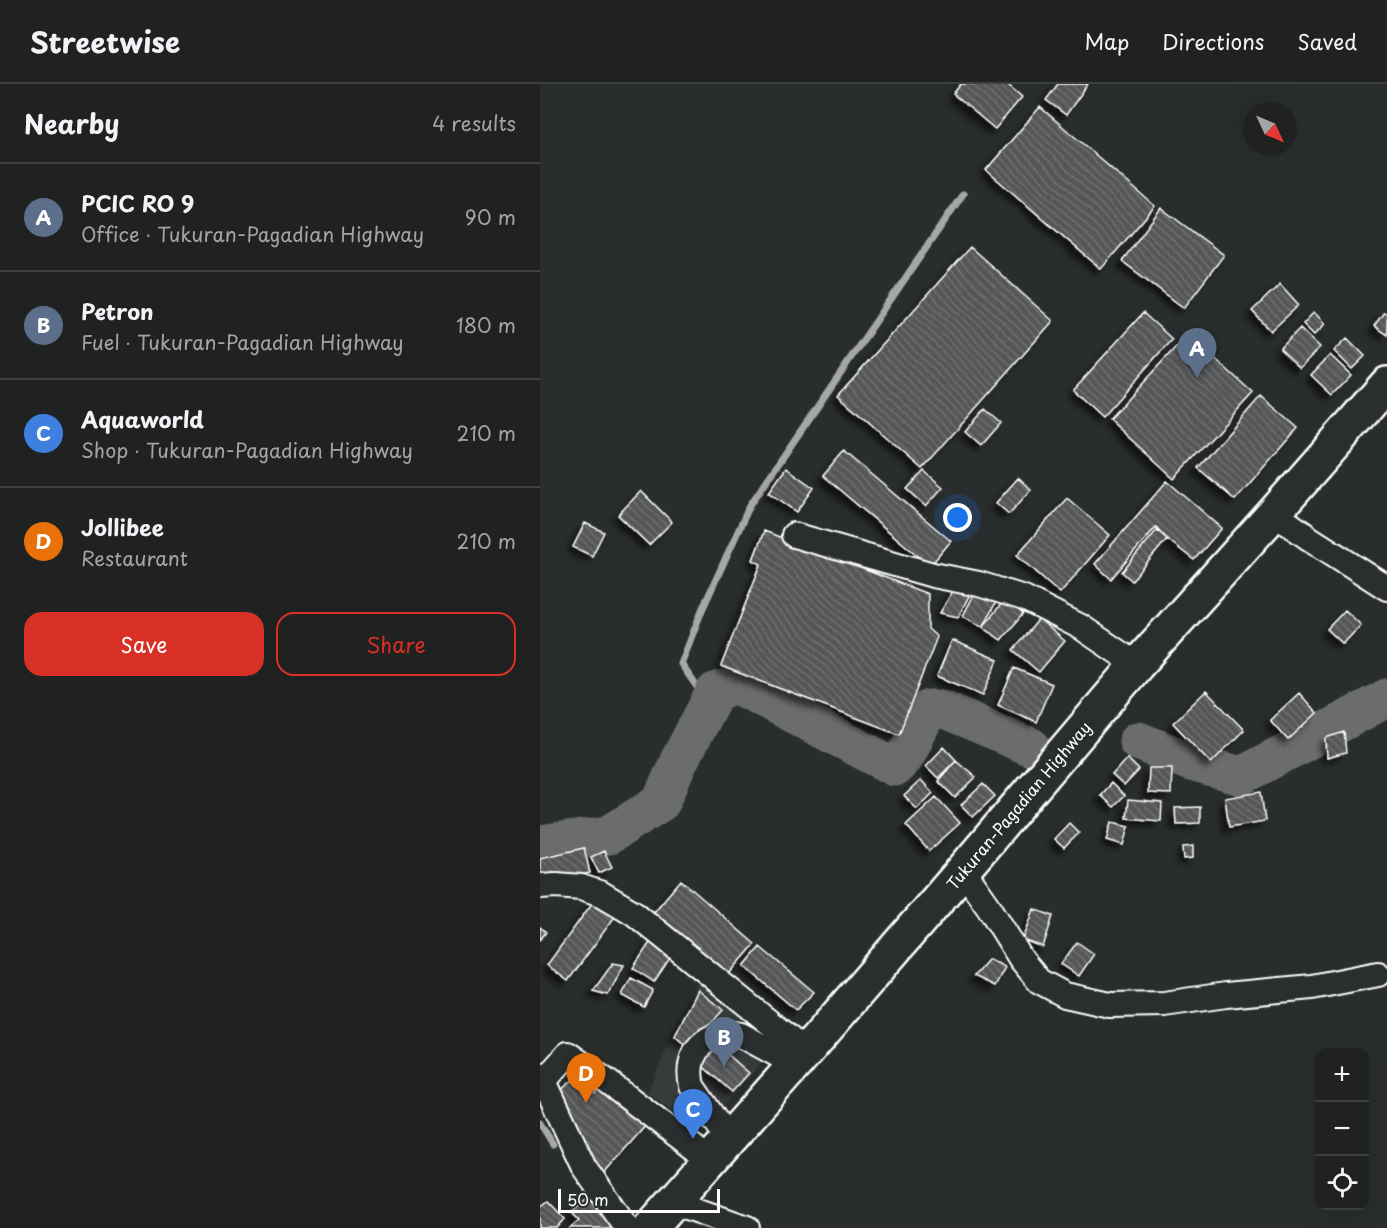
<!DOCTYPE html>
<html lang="en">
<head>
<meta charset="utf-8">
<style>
	:root { --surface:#202222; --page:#2d2f2f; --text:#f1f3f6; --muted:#a2a4a5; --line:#3d3f40; --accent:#d93025 }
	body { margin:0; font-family:"Playpen Sans",sans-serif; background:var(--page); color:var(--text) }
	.controls { position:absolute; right:18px; bottom:18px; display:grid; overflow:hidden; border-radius:12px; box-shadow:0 6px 24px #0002 }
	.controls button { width:54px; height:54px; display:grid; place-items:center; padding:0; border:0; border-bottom:2px solid var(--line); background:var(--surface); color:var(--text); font:30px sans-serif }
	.compass { position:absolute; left:703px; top:18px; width:54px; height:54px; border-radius:50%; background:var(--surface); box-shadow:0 6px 24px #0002; rotate:134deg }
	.scale { position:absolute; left:18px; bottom:15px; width:162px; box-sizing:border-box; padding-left:6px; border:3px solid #fff; border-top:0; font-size:16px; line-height:21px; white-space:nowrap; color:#fff; -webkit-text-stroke:4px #2a2d2e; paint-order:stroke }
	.you { position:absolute; left:418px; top:434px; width:21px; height:21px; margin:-15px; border:4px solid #fff; border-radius:50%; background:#1a73e8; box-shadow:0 0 0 9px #1a73e833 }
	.badge { display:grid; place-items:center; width:39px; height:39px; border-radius:50%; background:var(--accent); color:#fff; font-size:20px; font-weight:700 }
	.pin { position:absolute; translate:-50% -50px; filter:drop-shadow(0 2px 3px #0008) }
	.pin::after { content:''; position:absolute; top:32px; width:21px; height:18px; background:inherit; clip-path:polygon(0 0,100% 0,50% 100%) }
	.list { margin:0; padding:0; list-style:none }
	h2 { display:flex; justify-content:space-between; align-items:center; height:78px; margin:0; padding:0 24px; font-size:26px }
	h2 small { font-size:20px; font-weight:400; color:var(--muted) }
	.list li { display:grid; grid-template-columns:39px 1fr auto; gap:18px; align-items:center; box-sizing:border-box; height:108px; padding:0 24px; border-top:2px solid var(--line) }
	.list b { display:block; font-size:22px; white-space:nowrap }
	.list p { margin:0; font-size:20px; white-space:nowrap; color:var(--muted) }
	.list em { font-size:20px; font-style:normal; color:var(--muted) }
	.actions { display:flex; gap:12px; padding:18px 24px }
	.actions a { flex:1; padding:14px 0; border:2px solid var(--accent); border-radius:18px; text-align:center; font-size:21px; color:var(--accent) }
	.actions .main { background:var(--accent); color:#fff }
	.icon { flex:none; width:33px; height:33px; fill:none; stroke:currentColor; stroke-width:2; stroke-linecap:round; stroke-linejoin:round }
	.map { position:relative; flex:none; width:847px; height:1144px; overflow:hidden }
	header { display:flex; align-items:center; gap:36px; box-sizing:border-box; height:84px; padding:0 30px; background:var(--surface); border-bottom:2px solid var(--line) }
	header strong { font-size:28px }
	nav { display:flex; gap:33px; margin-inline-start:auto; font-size:21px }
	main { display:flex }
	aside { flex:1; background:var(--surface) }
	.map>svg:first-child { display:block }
	.built { fill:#373a3b }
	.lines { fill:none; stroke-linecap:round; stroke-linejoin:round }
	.stream { stroke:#a6a7a7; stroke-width:7 }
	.river { stroke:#6a6c6d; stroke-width:39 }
	.building { fill:url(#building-back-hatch); stroke:#fff; stroke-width:1.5; filter:url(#shadow) }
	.minor-casing { stroke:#fff; stroke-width:28 }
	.highway-casing { stroke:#fff; stroke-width:38 }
	.minor { stroke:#2a2d2e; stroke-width:24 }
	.highway { stroke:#2a2d2e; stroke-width:33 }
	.labels { text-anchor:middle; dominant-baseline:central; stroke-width:5; stroke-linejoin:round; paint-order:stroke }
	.street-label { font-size:16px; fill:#fff; stroke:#2a2d2e }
</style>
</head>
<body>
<header>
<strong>Streetwise</strong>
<nav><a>Map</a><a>Directions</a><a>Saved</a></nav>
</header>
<main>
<aside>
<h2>Nearby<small>4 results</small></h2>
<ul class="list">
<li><span class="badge" style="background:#5c6f8a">A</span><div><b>PCIC RO 9</b><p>Office · Tukuran-Pagadian Highway</p></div><em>90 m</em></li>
<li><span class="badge" style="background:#5c6f8a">B</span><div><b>Petron</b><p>Fuel · Tukuran-Pagadian Highway</p></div><em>180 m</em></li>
<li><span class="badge" style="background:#3f7fe0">C</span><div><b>Aquaworld</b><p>Shop · Tukuran-Pagadian Highway</p></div><em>210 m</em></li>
<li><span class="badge" style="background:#e8710a">D</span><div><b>Jollibee</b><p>Restaurant</p></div><em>210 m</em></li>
</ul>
<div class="actions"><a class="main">Save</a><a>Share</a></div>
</aside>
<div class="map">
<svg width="847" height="1144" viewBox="0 0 847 1144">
	<defs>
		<pattern id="building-back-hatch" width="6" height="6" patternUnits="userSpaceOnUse" patternTransform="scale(1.5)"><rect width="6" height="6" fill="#555758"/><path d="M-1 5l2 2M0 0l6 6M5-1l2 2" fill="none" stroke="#6e7071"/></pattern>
		<filter id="shadow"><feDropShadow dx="-5.5" dy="5.5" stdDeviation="3" flood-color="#0009"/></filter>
	</defs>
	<rect width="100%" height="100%" fill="#2a2d2e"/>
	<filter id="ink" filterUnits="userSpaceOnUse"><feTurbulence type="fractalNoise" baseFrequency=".0167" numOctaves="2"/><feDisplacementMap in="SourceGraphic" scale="12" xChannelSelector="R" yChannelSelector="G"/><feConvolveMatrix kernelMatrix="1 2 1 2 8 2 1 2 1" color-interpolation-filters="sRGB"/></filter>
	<g filter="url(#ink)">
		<path class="built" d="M163,888L242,956L161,1047L107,1008Z"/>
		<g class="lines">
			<path class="stream" d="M169,620L141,580L162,526L210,421L423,110
				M0,1039L13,1060"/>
			<path class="river" d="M598,657L651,678L701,692L847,614
				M0,761L69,751L121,718L139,677L175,608L196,600L355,683L364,674L389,625H402L491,663"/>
		</g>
		<path class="building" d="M421,0H467L482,13L455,45L413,10Z
			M518,0H548L526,31L506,16Z
			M500,23L615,122L561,185L446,86Z
			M621,124L684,171L644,224L582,177Z
			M430,163L513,237L382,385L298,311Z
			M740,200L759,221L731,247L712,227Z
			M774,228L785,240L774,251L763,240Z
			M844,228L847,230V251L834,242Z
			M603,229L632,255L562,333L533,306Z
			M760,244L780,263L760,284L740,265Z
			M648,250L713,309L634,395L569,335Z
			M807,254L825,272L812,285L794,267Z
			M790,271L811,291L792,311L771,291Z
			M721,312L758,344L695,416L658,384Z
			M445,325L461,339L441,362L425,348Z
			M304,367L411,457L390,482L283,392Z
			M246,384L274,404L257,428L229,408Z
			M384,387L403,403L386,422L367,405Z
			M478,394L491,406L469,430L456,419Z
			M627,397L682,444L654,476L627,455L616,443L571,495L555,480Z
			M101,407L132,438L109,461L78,431Z
			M527,414L570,451L520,509L477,471Z
			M45,439L64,448L52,472L33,463Z
			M617,446L627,455L592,497L582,488Z
			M224,447L388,510V545L397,553L359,650L181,582L221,480L213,476Z
			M418,498L432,506L418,533L400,529Z
			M437,505L457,516L443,543L423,532Z
			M465,515L483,530L461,556L443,543Z
			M805,526L821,541L803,560L787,545Z
			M499,535L525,557L499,588L473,566Z
			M412,556L458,576L443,611L397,592Z
			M474,584L512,600L496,638L458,621Z
			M666,607L704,646L671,679L633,639Z
			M759,609L777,629L748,656L730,636Z
			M804,648L806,669L787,674L786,654Z
			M404,663L416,676L398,694L386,682Z
			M587,674L599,686L584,702L572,691Z
			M416,676L436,693L415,714L398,697Z
			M609,684H632L631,710L608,709Z
			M381,696L393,709L377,725L364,712Z
			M571,699L584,712L573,723L560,711Z
			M443,700L455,712L433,733L421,721Z
			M721,708L725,737L689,743L685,714Z
			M396,713L420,739L389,767L366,741Z
			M588,716L622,719L621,737L586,734Z
			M660,723V739L636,740L635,724Z
			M572,738L589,742L584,761L567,756Z
			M529,739L539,749L524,764L514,755Z
			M653,762V774L644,775L643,763Z
			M44,764L50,789L0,800V774Z
			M64,767L72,783L59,789L51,773Z
			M141,796L215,860L188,891L113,829Z
			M58,811L79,827L28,897L7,881Z
			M494,825L513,832L503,863L483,856Z
			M0,843L6,848L0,856Z
			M111,857L132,871L114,898L93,884Z
			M537,858L554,870L539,892L521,880Z
			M220,863L274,908L256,926L204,882Z
			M449,875L465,883L455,902L434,892Z
			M73,879L84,881L68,911L53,907Z
			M91,894L113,906L104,923L82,911Z
			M158,906L183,926L155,958L143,959L135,952Z
			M175,959L209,989L192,1008L158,978Z
			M36,993L55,1010L59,1005L75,1020L79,1016L107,1040L63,1090L37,1067L46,1056L18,1009Z
			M50,1114L72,1144H30L39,1136L31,1128Z
			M8,1117L25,1135L17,1144H0V1123Z"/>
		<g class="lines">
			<defs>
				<path id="minor" d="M734,429L769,454L847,504
					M254,451L393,491L439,500L484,514L541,543L597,581
					M423,786L449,823L481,875L499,897L525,911L570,921L624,920L686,911L772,903L838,890
					M0,802L16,801L41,803L62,810L94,829L266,968
					M188,1055L152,1002C144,968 167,944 201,951L255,980
					M133,1118L207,1144
					M87,1144L44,1083L4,997L28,970L65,996L170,1076"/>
				<path id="highway" d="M110,1144L266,968L423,786L597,581L734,429L847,300"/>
			</defs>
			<use href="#minor" class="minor-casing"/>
			<use href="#highway" class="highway-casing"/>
			<use href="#minor" class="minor"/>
			<use href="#highway" class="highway"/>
		</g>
	</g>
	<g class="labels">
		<g class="street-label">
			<text transform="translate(478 721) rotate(-50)">Tukuran-Pagadian Highway</text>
		</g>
	</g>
</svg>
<div class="controls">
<button>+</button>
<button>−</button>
<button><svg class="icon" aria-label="locate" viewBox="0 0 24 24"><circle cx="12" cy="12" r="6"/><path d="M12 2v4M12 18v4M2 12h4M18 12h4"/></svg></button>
</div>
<svg class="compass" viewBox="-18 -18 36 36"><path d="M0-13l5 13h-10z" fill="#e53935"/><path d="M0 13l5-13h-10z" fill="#a2a4a5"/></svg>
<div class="scale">50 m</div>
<div class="you"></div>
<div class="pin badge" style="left:657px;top:294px;background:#5c6f8a">A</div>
<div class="pin badge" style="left:184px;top:983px;background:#5c6f8a">B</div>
<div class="pin badge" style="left:153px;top:1055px;background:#3f7fe0">C</div>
<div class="pin badge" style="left:46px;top:1019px;background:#e8710a">D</div>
</div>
</main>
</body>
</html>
